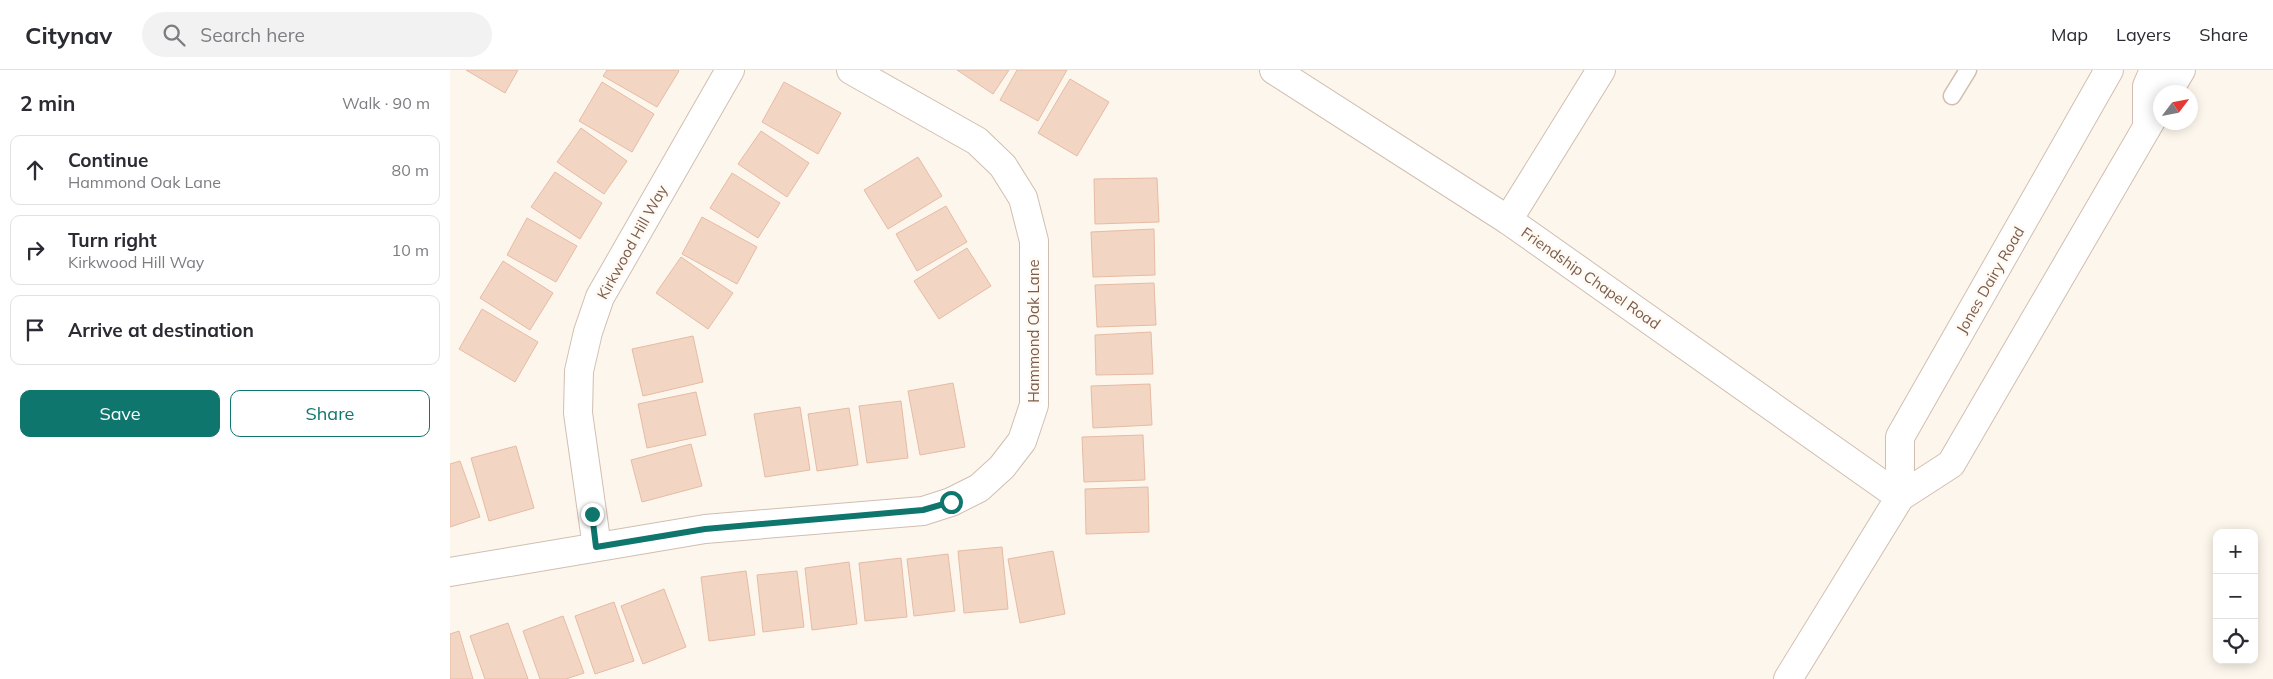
<!DOCTYPE html>
<html lang="en">
<head>
<meta charset="utf-8">
<style>
	:root { --surface:#fff; --page:#f2f2f3; --text:#2b2b33; --muted:#7c7c81; --line:#e1e1e2; --accent:#0f766e }
	body { margin:0; font-family:Mulish,sans-serif; background:var(--page); color:var(--text) }
	.controls { position:absolute; right:15px; bottom:15px; display:grid; overflow:hidden; border-radius:10px; box-shadow:0 2px 12px #0003 }
	.controls button { width:45px; height:45px; display:grid; place-items:center; padding:0; border:0; border-bottom:1px solid var(--line); background:var(--surface); color:var(--text); font:25px sans-serif }
	.compass { position:absolute; left:1703px; top:15px; width:45px; height:45px; border-radius:50%; background:var(--surface); box-shadow:0 2px 12px #0003; rotate:58deg }
	.stop { position:absolute; width:15px; height:15px; margin:-11px; border:4px solid #0f766e; border-radius:50%; background:#fff }
	.stop.end { background:#0f766e; border-color:#fff; box-shadow:0 1px 5px #0008 }
	.list { margin:0; padding:0; list-style:none }
	h2 { display:flex; justify-content:space-between; align-items:center; height:65px; margin:0; padding:0 20px; font-size:21px }
	h2 small { font-size:16px; font-weight:400; color:var(--muted) }
	.list li { display:grid; grid-template-columns:32px 1fr auto; gap:15px; align-items:center; box-sizing:border-box; height:70px; margin:0 10px 10px; padding:0 10px; border:1px solid var(--line); border-radius:10px }
	.list b { display:block; font-size:19px; white-space:nowrap }
	.list p { margin:0; font-size:16px; white-space:nowrap; color:var(--muted) }
	.list em { font-size:16px; font-style:normal; color:var(--muted) }
	.actions { display:flex; gap:10px; padding:15px 20px }
	.actions a { flex:1; padding:11px 0; border:1px solid var(--accent); border-radius:10px; text-align:center; font-size:18px; color:var(--accent) }
	.actions .main { background:var(--accent); color:#fff }
	.icon { flex:none; width:28px; height:28px; fill:none; stroke:currentColor; stroke-width:2; stroke-linecap:round; stroke-linejoin:round }
	.map { position:relative; flex:none; width:1823px; height:609px; overflow:hidden }
	header { display:flex; align-items:center; gap:30px; box-sizing:border-box; height:70px; padding:0 25px; background:var(--surface); border-bottom:1px solid var(--line) }
	header strong { font-size:24px }
	nav { display:flex; gap:28px; margin-inline-start:auto; font-size:18px }
	.search { width:350px; height:45px; background:var(--page); display:flex; align-items:center; gap:12px; box-sizing:border-box; padding:0 18px; border-radius:28px; color:var(--muted); font-size:19px }
	main { display:flex }
	aside { flex:1; background:var(--surface) }
	.map>svg:first-child { display:block }
	.building { fill:#f3d5c3; stroke:#e6bba3 }
	.lines { fill:none; stroke-linecap:round; stroke-linejoin:round }
	.service-casing { stroke:#d1beb0; stroke-width:19 }
	.minor-casing { stroke:#d1beb0; stroke-width:30 }
	.tertiary-casing { stroke:#d1beb0; stroke-width:30 }
	.service { stroke:#fff; stroke-width:16 }
	.minor { stroke:#fff; stroke-width:28 }
	.tertiary { stroke:#fff; stroke-width:28 }
	.route { stroke:#0f766e; stroke-width:6 }
	.labels { text-anchor:middle; dominant-baseline:central; stroke-width:5; stroke-linejoin:round; paint-order:stroke }
	.street-label { font-size:15px; fill:#7a5c4d; stroke:#fffaf3 }
</style>
</head>
<body>
<header>
<strong>Citynav</strong>
<div class="search"><svg class="icon" aria-label="search" viewBox="0 0 24 24"><circle cx="10" cy="10" r="6"/><path d="M15 15l6 6"/></svg>Search here</div>
<nav><a>Map</a><a>Layers</a><a>Share</a></nav>
</header>
<main>
<aside>
<h2>2 min<small>Walk · 90 m</small></h2>
<ul class="list">
<li><svg class="icon" aria-label="ahead" viewBox="0 0 24 24"><path d="M12 20V5M6 11l6-6 6 6"/></svg><div><b>Continue</b><p>Hammond Oak Lane</p></div><em>80 m</em></li>
<li><svg class="icon" aria-label="right" viewBox="0 0 24 24"><path d="M7 20v-9h11M14 6l5 5-5 5"/></svg><div><b>Turn right</b><p>Kirkwood Hill Way</p></div><em>10 m</em></li>
<li><svg class="icon" aria-label="arrive" viewBox="0 0 24 24"><path d="M6 21V4h12l-3 4 3 4H6"/></svg><div><b>Arrive at destination</b></div></li>
</ul>
<div class="actions"><a class="main">Save</a><a>Share</a></div>
</aside>
<div class="map">
<svg width="1823" height="609" viewBox="0 0 1823 609">
	<rect width="100%" height="100%" fill="#fdf6ec"/>
	<path class="building" d="M16,0H68L55,23Z
		M157,0H228L229,1L207,37L153,6Z
		M507,0H559L543,24Z
		M567,0H617L588,51L550,30Z
		M620,9L659,32L627,86L588,63Z
		M152,12L204,44L182,82L129,51Z
		M334,12L391,43L368,84L312,52Z
		M131,58L177,91L154,124L107,92Z
		M311,61L359,93L337,127L288,94Z
		M468,87L492,126L438,159L414,120Z
		M105,102L152,133L130,169L81,137Z
		M282,103L330,133L308,168L260,138Z
		M707,108L709,152L645,154L644,109Z
		M496,136L517,172L467,201L446,164Z
		M252,147L307,177L287,214L232,184Z
		M77,148L127,176L106,212L57,185Z
		M704,159L705,205L643,207L641,162Z
		M517,178L541,216L489,249L464,211Z
		M231,187L283,223L258,259L206,223Z
		M53,191L103,223L80,260L30,228Z
		M704,213L706,255L647,257L645,215Z
		M32,239L88,272L65,312L9,279Z
		M701,262L703,304L646,305L645,265Z
		M243,266L253,312L193,326L182,279Z
		M503,313L515,377L470,385L458,321Z
		M700,314L702,355L643,358L641,316Z
		M246,322L256,365L197,378L188,334Z
		M451,331L458,388L417,393L409,336Z
		M350,337L360,400L315,407L304,344Z
		M399,338L408,395L367,401L358,344Z
		M693,365L695,410L634,412L632,367Z
		M241,374L252,416L192,432L181,390Z
		M66,376L84,438L39,451L21,388Z
		M10,391L30,447L0,457V394Z
		M698,417L699,462L636,464L635,419Z
		M552,477L558,539L514,543L508,481Z
		M603,481L615,544L570,553L558,489Z
		M498,484L505,541L464,546L457,489Z
		M451,488L457,547L415,551L409,493Z
		M399,492L407,554L362,560L355,498Z
		M296,501L305,565L259,571L251,507Z
		M347,501L354,557L313,562L307,505Z
		M214,519L236,577L193,594L171,536Z
		M164,532L184,591L145,604L125,546Z
		M113,546L134,603L116,609H90L73,561Z
		M58,553L78,609H35L20,566Z
		M9,561L23,609H0V564Z"/>
	<g class="lines">
		<defs>
			<path id="service" d="M1502,26L1518,0"/>
			<path id="minor" d="M1058,150L1151,0
				M147,477L128,343L129,301L138,262L150,227L280,0
				M0,502L255,459L473,441L501,432L529,418L552,397L572,371L584,335V171L573,128L553,96L527,71L401,0"/>
			<path id="tertiary" d="M824,0L1058,150L1450,427
				M1718,22L1731,0
				M1697,57V16L1704,0
				M1450,427V367L1659,0
				M1338,609L1450,427L1501,394L1710,35"/>
		</defs>
		<use href="#service" class="service-casing"/>
		<use href="#minor" class="minor-casing"/>
		<use href="#tertiary" class="tertiary-casing"/>
		<use href="#service" class="service"/>
		<use href="#minor" class="minor"/>
		<use href="#tertiary" class="tertiary"/>
	</g>
	<g class="lines">
		<path class="route" d="M142,444L146,477L255,459L473,440L501,432"/>
	</g>
	<g class="labels">
		<g class="street-label">
			<text transform="translate(182 172) rotate(-61)">Kirkwood Hill Way</text>
			<text transform="translate(1141 208) rotate(35)">Friendship Chapel Road</text>
			<text transform="translate(1540 210) rotate(-60)">Jones Dairy Road</text>
			<text transform="translate(583 261) rotate(-90)">Hammond Oak Lane</text>
		</g>
	</g>
</svg>
<div class="controls">
<button>+</button>
<button>−</button>
<button><svg class="icon" aria-label="locate" viewBox="0 0 24 24"><circle cx="12" cy="12" r="6"/><path d="M12 2v4M12 18v4M2 12h4M18 12h4"/></svg></button>
</div>
<svg class="compass" viewBox="-18 -18 36 36"><path d="M0-13l5 13h-10z" fill="#e53935"/><path d="M0 13l5-13h-10z" fill="#7c7c81"/></svg>
<div class="stop" style="left:501px;top:432px"></div>
<div class="stop end" style="left:142px;top:444px"></div>
</div>
</main>
</body>
</html>
